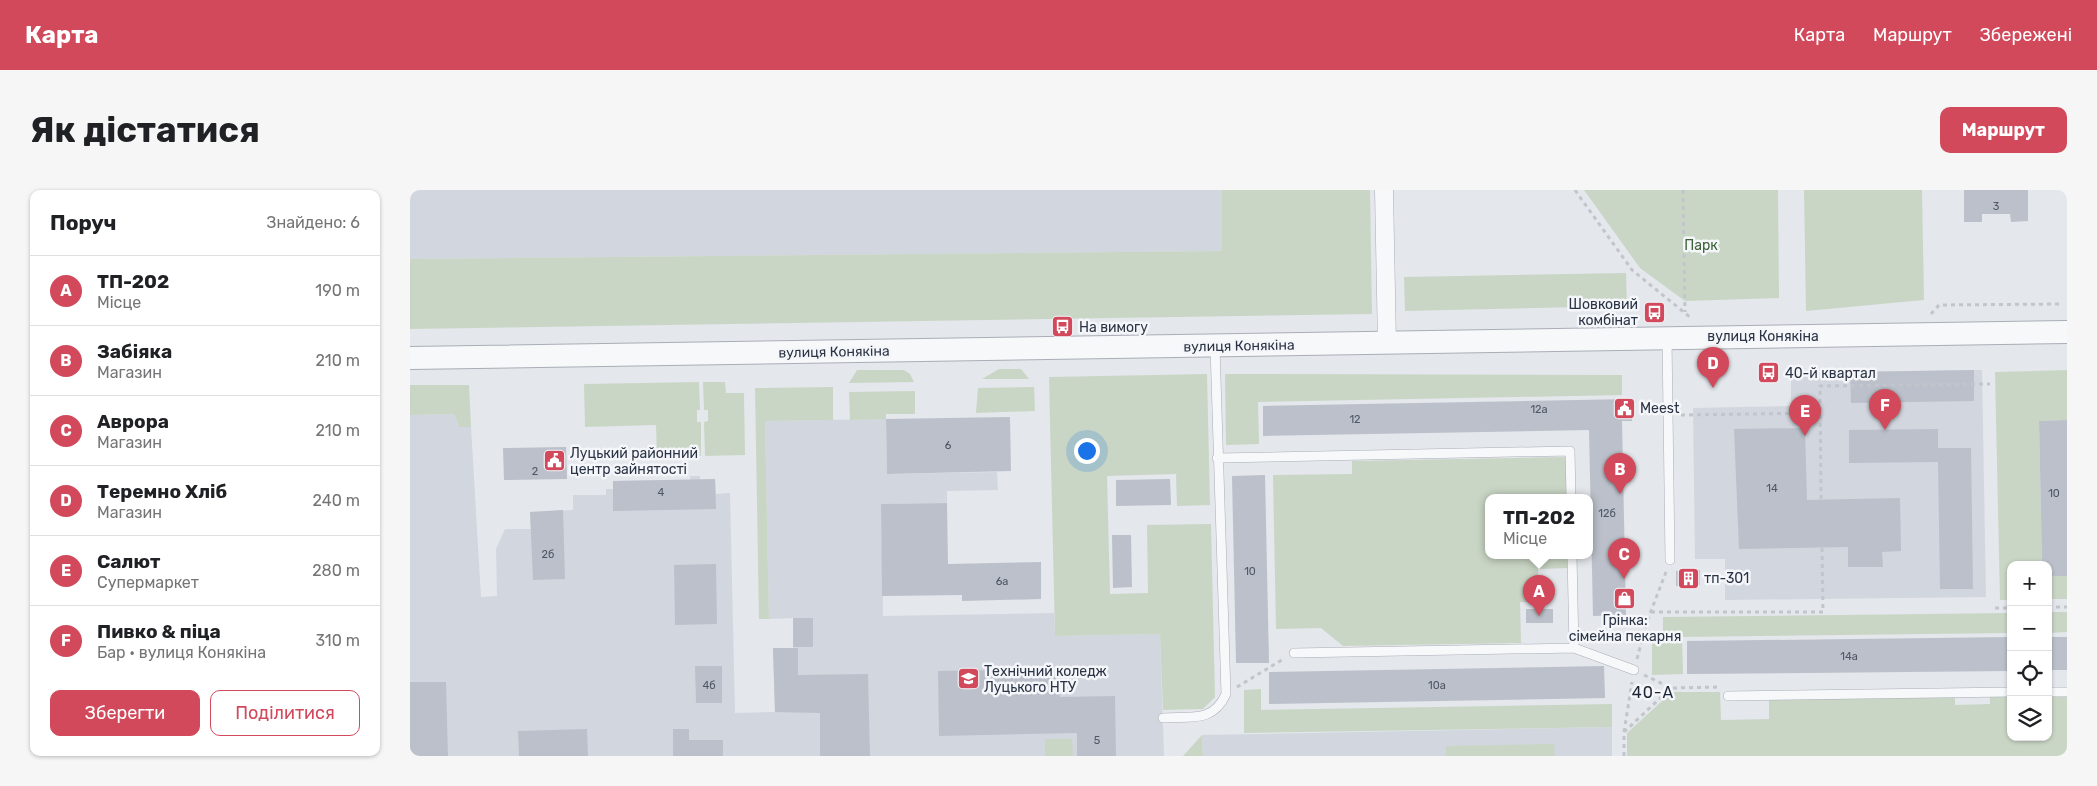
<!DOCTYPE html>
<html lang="uk">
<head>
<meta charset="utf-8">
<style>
	:root { --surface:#fff; --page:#f6f6f6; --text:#202124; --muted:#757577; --line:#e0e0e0; --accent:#d1495b }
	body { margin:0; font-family:Rubik,sans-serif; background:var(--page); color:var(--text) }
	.controls { position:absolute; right:15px; bottom:15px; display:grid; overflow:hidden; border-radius:10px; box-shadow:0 1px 4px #0004 }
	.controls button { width:45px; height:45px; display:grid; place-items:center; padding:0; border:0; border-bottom:1px solid var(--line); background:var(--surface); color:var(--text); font:25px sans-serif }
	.you { position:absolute; left:676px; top:260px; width:18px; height:18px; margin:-12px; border:4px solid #fff; border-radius:50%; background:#1a73e8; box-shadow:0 0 0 8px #1a73e833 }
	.badge { display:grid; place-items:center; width:32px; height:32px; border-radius:50%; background:var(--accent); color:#fff; font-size:16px; font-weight:700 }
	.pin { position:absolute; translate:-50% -41px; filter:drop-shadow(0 1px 2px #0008) }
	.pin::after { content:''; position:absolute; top:26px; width:18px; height:15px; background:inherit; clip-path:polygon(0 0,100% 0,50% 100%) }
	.popup { position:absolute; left:1075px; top:304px; width:108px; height:65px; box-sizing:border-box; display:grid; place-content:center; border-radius:10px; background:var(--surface); filter:drop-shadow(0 1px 4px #0005); font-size:16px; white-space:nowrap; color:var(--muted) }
	.popup b { font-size:19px; color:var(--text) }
	.popup::after { content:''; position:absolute; left:50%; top:100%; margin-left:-10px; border:10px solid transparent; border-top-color:var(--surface) }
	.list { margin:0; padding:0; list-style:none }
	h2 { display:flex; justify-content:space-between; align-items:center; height:65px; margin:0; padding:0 20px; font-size:21px }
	h2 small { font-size:16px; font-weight:400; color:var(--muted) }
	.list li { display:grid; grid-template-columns:32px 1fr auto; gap:15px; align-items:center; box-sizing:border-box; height:70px; padding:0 20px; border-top:1px solid var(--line) }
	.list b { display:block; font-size:19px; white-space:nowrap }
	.list p { margin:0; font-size:16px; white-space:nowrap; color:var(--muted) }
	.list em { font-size:16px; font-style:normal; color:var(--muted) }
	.actions { display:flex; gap:10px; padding:15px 20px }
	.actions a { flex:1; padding:11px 0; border:1px solid var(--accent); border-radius:10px; text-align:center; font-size:18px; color:var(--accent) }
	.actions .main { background:var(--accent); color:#fff }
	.icon { flex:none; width:28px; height:28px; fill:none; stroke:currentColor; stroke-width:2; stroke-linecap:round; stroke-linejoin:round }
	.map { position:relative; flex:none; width:1657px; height:566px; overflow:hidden; border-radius:10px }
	header { display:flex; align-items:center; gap:30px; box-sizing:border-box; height:70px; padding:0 25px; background:var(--accent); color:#fff }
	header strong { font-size:24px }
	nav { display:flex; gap:28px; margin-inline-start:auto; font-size:18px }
	.intro { display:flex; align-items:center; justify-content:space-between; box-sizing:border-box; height:120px; padding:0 30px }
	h1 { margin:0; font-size:35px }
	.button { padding:12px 22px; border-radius:10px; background:var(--accent); color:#fff; font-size:18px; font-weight:700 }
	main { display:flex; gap:30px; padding:0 30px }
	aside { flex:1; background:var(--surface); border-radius:10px; box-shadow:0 1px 4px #0004 }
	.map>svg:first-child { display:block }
	.built { fill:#d2d6de }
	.green { fill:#c9d6c5 }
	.building { fill:#bbc0ca }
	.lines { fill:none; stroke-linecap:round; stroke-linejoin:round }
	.service-casing { stroke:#a9aeb7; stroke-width:10 }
	.minor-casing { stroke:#a9aeb7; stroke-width:19 }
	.tertiary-casing { stroke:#a9aeb7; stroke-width:24 }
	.path { stroke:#c2c5cb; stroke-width:3; stroke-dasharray:4 4; stroke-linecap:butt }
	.service { stroke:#f7f8fa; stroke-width:9 }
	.minor { stroke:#f7f8fa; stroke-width:18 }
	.tertiary { stroke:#f7f8fa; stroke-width:22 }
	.labels { text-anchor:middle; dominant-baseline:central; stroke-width:5; stroke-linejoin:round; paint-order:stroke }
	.number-label { font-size:11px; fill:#4f5766 }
	.park-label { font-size:14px; fill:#3f6138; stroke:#f4f6f9 }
	.poi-label { font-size:14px; fill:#2b3445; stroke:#f4f6f9; text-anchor:start }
	.street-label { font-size:14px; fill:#2b3445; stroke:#f4f6f9 }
	.quarter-label { font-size:16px; letter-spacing:1px; fill:#1d2536; stroke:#f4f6f9 }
</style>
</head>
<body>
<header>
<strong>Карта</strong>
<nav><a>Карта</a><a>Маршрут</a><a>Збережені</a></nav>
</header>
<div class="intro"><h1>Як дістатися</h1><a class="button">Маршрут</a></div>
<main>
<aside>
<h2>Поруч<small>Знайдено: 6</small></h2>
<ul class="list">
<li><span class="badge">A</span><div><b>ТП-202</b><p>Місце</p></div><em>190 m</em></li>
<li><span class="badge">B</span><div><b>Забіяка</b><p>Магазин</p></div><em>210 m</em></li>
<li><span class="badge">C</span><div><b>Аврора</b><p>Магазин</p></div><em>210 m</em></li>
<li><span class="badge">D</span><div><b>Теремно Хліб</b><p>Магазин</p></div><em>240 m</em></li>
<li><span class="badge">E</span><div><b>Салют</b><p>Супермаркет</p></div><em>280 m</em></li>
<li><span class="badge">F</span><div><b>Пивко &amp; піца</b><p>Бар · вулиця Конякіна</p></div><em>310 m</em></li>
</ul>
<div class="actions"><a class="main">Зберегти</a><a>Поділитися</a></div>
</aside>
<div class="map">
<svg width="1657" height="566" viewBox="0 0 1657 566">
	<rect width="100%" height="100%" fill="#e4e7ec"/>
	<path class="built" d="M0,0H812L813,61L0,69Z
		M1572,180L1576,407L1315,410V369H1285L1283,218L1381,216V183Z
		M44,224L49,237H61L71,407L87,406L86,359L95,339H121L120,322L163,320V305H196V299H203V291L280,290V286H290V290L305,289L306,304L320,303L325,523L365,522L363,458H383V428L359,429L355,231L476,229L477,284L587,282L588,300L537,301V313L471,314L473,426L644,423L645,446L750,444L754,566H0V225Z
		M1202,537V566H793L792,545Z"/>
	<path class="green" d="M812,0H960L962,124L0,139V69L812,61Z
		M1174,0H1368L1369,108L1275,111L1230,78Z
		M1394,0H1512L1514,110L1396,121Z
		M1216,83L1217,116L995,121L994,87Z
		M589,179H611L619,189H572Z
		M447,180H494L500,184L504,192L439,193Z
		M1657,180V230L1629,231L1632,375H1601V410H1590L1585,182Z
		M797,184L800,315L767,316L766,284L697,286L700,404L738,403L737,335L801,334L805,507L793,519L753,520L750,444L645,446L639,187Z
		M815,184L1212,185V205L848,212L849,254L816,255Z
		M289,192L290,220H287V232H291V266L247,267L246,235L175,237L174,194Z
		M293,192H315L316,203H334L335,265L295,266L294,232L298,231V220H294Z
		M0,195H59L61,237H49L44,224L0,225Z
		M423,197V230L355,231L359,429H349L345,198Z
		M624,197L625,221L566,223L568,198Z
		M505,201V224H476V229L440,230L439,202Z
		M1156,267L1157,307H1079V365H1158L1159,378L1128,379L1129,412H1110L1111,453L933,456L911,438L866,439L863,285L942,284V271Z
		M1638,386H1657V409H1638Z
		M1638,422H1657V442L1638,443Z
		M1601,423V443L1272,447L1273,484L1242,485V442H1253V427Z
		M851,499V520L1202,514V537L834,543V500Z
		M1262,502H1310L1311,530L1359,529V509L1545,507V515L1580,514V507H1601V547H1638V506H1657V561L1655,566H1217V543Z
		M792,545L793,566H773Z
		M635,549H662L663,566H635Z
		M1144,554L1145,566H1036V556Z"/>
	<path class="building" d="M1554,0H1618V31L1601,32L1600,24H1572V32H1554Z
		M1564,180V211L1441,213L1440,182Z
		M1221,209L1222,231H1212L1216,425L1183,426L1179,240L853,246V216Z
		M600,227L601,281L477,284L476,229Z
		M1657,230V386H1638V375H1632L1629,231Z
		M1395,238L1397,310L1490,308L1491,361L1472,362L1473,377H1438V357L1329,359L1324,239Z
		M1528,239V258H1561L1563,399H1530L1528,272L1439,273V240Z
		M156,257L157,289L94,290L93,258Z
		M855,285L859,473H826L822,286Z
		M305,289L306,319L203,321V291Z
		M760,289L761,315L706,316V290Z
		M537,313L538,374L631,372V409L552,411V405L472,406L471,314Z
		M153,320L155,389L123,390L120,322Z
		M702,345H721L722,397L703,398Z
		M306,374L307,434L265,435L264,375Z
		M1290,380V395L1266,396V381Z
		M1116,419H1143V433H1116Z
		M383,428H403V457H383Z
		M1601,447V481L1277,484V451Z
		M1638,447H1657V480H1638Z
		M363,458H388V485L458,484L460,566H410V523L365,522Z
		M285,476H312V513H286Z
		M1194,476L1195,508L859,514V482Z
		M649,479L650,507L705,506L706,566H667V543L529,546L528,481Z
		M0,492H36L38,566H0Z
		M177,539L178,566H109L108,541Z
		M263,539H279V550H313V566H263Z"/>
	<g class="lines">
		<defs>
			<path id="service" d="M1257,148L1260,370
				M807,268L1160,261L1161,307
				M1164,458L1224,480
				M884,463L1164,458L1162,365
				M1638,502H1657
				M1318,506L1601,502
				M753,528C781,526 803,533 816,504L805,157"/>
			<path id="minor" d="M974,0L977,154"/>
			<path id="tertiary" d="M0,168L1657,142"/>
		</defs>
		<use href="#service" class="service-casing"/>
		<use href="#minor" class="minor-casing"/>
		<use href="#tertiary" class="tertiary-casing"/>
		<path class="path" d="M1165,0L1222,80L1281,128
			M1273,0L1275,122
			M1521,124L1529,115L1649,114
			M1271,225L1410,223
			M1411,309L1410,196L1580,194
			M1638,417H1657
			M1585,418H1601
			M1241,422H1413L1412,358
			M1227,469L1236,434L1256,382
			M1234,485L1261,498L1310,497
			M827,497L875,468
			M1214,542L1261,498
			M1214,566V542L1222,492"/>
		<use href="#service" class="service"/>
		<use href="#minor" class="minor"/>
		<use href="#tertiary" class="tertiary"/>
	</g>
	<defs>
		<symbol id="bus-square" viewBox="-11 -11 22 22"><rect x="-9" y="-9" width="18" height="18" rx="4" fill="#d1495b" stroke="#f4f6f9"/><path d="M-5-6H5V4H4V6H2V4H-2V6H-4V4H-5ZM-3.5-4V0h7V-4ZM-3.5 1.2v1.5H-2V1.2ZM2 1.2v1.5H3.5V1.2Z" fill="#fff"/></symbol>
		<symbol id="civic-square" viewBox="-11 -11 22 22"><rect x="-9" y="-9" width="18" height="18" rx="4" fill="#d1495b" stroke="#f4f6f9"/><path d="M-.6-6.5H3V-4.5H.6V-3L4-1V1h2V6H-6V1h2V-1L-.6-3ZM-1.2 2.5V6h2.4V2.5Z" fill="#fff"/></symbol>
		<symbol id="building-square" viewBox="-11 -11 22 22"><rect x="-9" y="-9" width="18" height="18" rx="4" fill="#d1495b" stroke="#f4f6f9"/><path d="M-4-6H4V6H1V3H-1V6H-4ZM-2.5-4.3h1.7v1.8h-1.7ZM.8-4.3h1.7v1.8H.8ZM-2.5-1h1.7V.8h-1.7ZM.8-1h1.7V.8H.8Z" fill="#fff"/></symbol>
		<symbol id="shop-square" viewBox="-11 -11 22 22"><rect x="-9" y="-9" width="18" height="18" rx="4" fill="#d1495b" stroke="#f4f6f9"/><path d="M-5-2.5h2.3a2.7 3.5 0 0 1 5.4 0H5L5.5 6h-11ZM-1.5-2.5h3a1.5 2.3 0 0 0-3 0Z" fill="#fff"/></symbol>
		<symbol id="university-square" viewBox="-11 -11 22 22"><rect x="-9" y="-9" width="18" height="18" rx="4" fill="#d1495b" stroke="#f4f6f9"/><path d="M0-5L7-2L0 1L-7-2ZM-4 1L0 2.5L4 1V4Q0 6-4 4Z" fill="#fff"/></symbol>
	</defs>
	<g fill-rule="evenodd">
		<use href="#bus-square" x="1232" y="110" width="25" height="25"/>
		<use href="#bus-square" x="640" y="124" width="25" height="25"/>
		<use href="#bus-square" x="1346" y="170" width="25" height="25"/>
		<use href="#civic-square" x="1202" y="206" width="25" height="25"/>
		<use href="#civic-square" x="132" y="258" width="25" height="25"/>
		<use href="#building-square" x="1266" y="376" width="25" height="25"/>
		<use href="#shop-square" x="1202" y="396" width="25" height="25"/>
		<use href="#university-square" x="546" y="476" width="25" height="25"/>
	</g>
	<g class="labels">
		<g class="number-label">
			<text x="1586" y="16">3</text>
			<text x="1129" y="219">12а</text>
			<text x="945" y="229">12</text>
			<text x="538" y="255">6</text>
			<text x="125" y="281">2</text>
			<text x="1362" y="298">14</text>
			<text x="251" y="302">4</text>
			<text x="1644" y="303">10</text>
			<text x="1197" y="323">12б</text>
			<text x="138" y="364">2б</text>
			<text x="840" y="381">10</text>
			<text x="592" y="391">6а</text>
			<text x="1439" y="466">14а</text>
			<text x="299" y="495">4б</text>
			<text x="1027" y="495">10а</text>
			<text x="687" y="550">5</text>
		</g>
		<g class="park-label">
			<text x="1291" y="55">Парк</text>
		</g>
		<g class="poi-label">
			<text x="1228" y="114" text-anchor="end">Шовковий<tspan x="1228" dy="16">комбінат</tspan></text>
			<text x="669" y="137">На вимогу</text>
			<text x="1375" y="183">40-й квартал</text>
			<text x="1230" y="218">Meest</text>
			<text x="160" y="263">Луцький районний<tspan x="160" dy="16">центр зайнятості</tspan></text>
			<text x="1294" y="388">тп-301</text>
			<text x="1215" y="430" text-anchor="middle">Грінка:<tspan x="1215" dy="16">сімейна пекарня</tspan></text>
			<text x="574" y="481">Технічний коледж<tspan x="574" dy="16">Луцького НТУ</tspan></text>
		</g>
		<g class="street-label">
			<text x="1353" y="146">вулиця Конякіна</text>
			<text transform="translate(829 156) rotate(-1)">вулиця Конякіна</text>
			<text transform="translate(424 162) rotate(-1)">вулиця Конякіна</text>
		</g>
		<g class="quarter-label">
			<text x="1243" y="502">40-А</text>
		</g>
	</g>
</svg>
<div class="controls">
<button>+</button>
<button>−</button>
<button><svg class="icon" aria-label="locate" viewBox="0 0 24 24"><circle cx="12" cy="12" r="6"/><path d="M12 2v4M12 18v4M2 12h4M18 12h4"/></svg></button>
<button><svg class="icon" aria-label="layers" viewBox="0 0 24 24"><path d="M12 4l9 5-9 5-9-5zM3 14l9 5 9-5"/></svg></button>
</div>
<div class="you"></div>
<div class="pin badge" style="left:1129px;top:426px">A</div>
<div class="popup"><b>ТП-202</b>Місце</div>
<div class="pin badge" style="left:1210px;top:304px">B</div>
<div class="pin badge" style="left:1214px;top:389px">C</div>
<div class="pin badge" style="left:1303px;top:198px">D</div>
<div class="pin badge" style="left:1395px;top:246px">E</div>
<div class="pin badge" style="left:1475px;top:240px">F</div>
</div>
</main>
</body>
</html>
